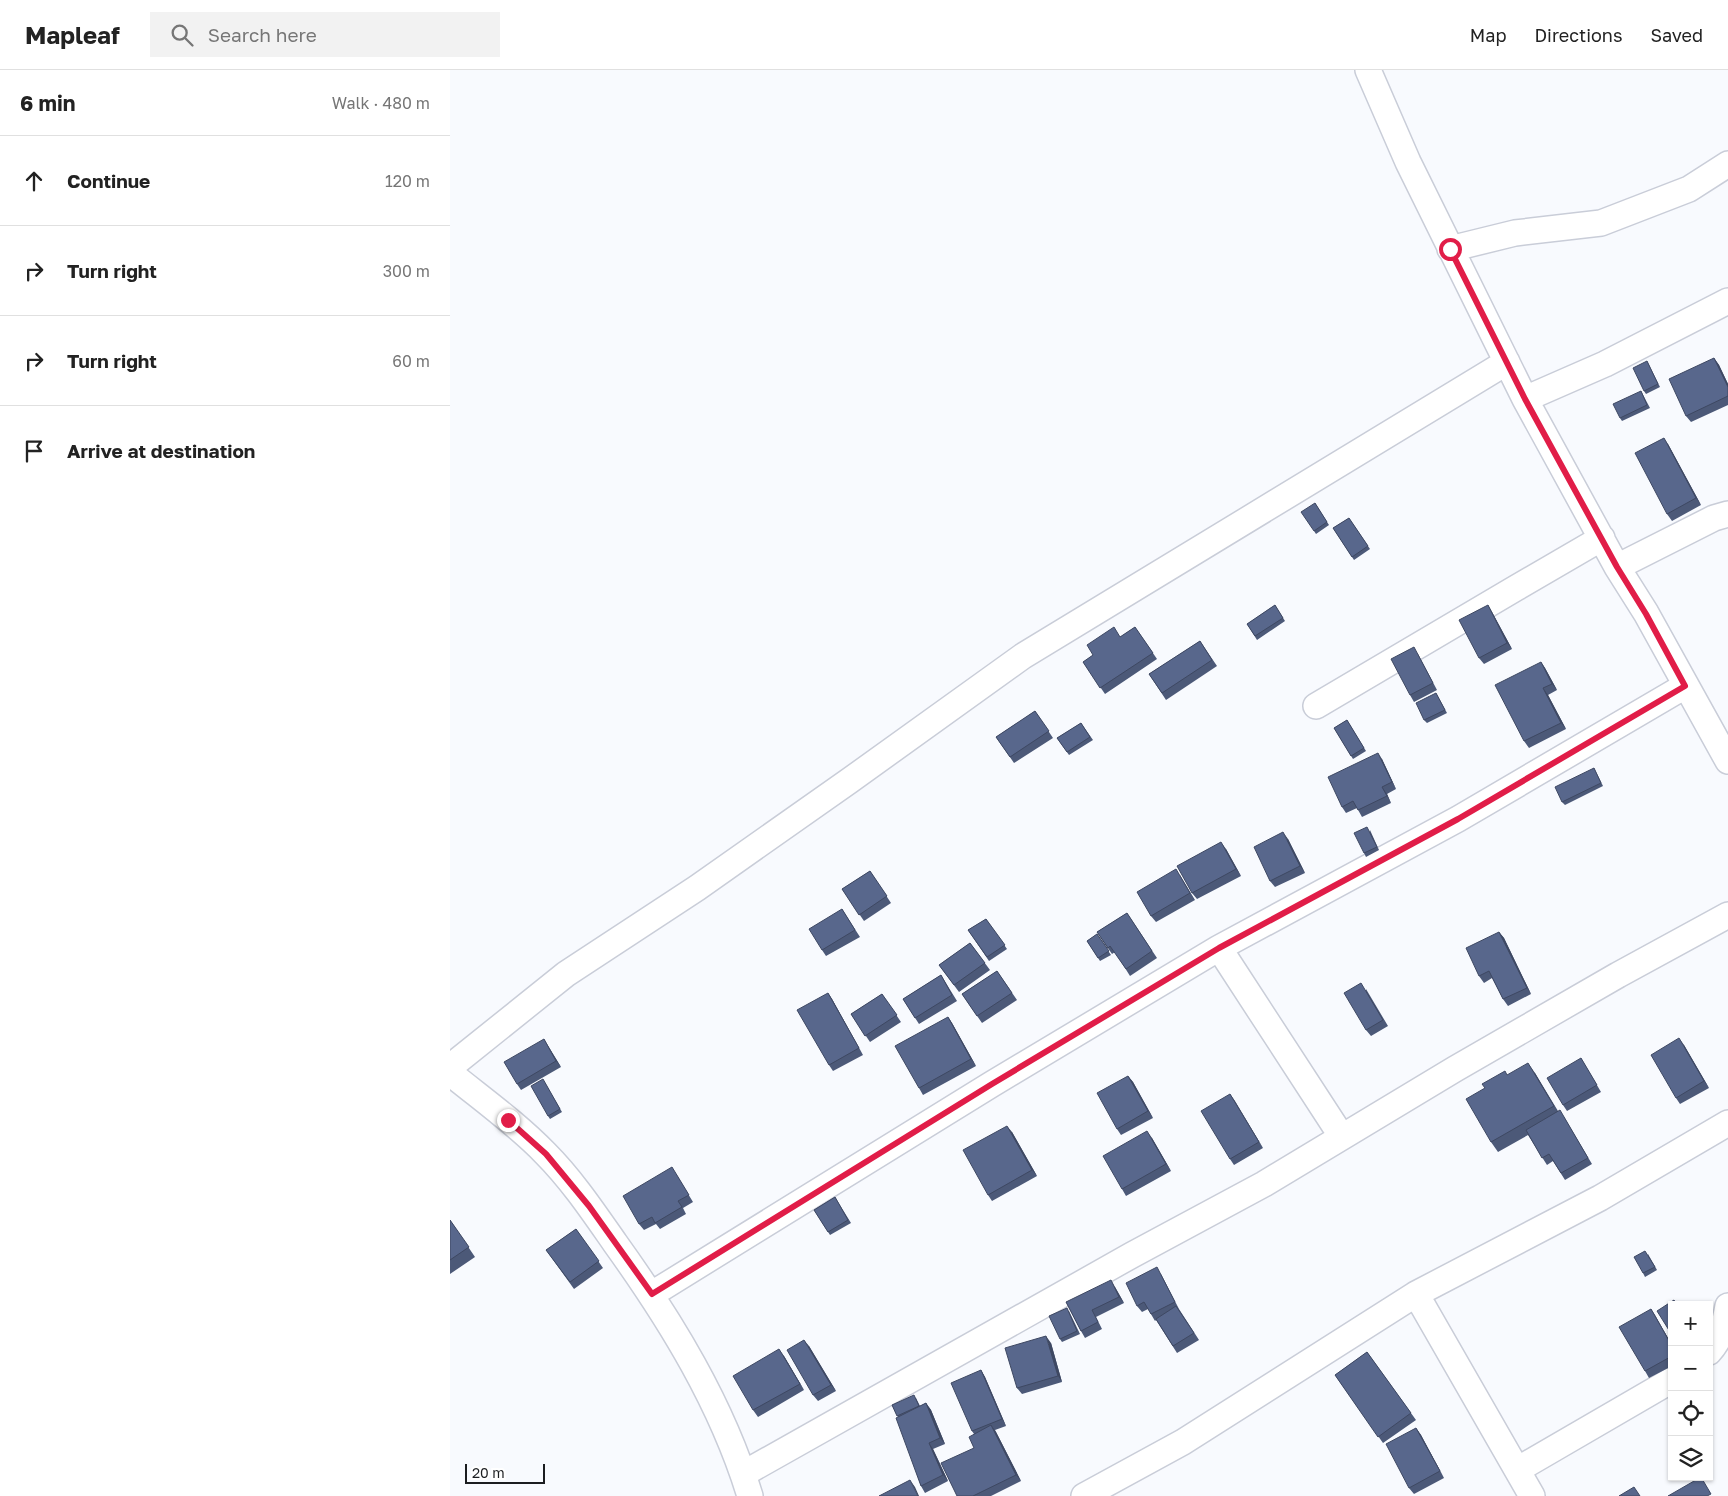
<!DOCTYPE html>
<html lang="en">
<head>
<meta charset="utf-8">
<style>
	:root { --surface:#fff; --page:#f2f2f2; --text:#222; --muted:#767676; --line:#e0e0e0 }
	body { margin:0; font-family:"Golos Text",sans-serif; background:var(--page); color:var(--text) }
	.controls { position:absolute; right:15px; bottom:15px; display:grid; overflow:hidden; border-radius:0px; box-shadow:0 1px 4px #0004 }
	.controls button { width:45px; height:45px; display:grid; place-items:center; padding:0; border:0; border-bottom:1px solid var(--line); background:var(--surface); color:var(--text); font:25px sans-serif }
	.scale { position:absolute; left:15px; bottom:12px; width:80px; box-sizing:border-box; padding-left:5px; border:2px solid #1b1d20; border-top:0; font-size:14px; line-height:18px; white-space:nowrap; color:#1b1d20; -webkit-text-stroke:4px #fff; paint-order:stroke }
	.stop { position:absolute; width:15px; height:15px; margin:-11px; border:4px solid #e11d48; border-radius:50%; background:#fff }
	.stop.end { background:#e11d48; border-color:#fff; box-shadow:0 1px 5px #0008 }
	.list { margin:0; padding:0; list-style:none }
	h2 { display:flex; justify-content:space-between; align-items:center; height:65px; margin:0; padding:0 20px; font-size:21px }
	h2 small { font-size:16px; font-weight:400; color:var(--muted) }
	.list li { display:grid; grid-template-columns:32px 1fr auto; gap:15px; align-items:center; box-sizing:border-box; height:90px; padding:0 20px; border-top:1px solid var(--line) }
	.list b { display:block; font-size:19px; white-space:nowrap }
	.list em { font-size:16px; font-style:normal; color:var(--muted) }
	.icon { flex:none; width:28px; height:28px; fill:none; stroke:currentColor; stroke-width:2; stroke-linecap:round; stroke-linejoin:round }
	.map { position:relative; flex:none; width:1278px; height:1426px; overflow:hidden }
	header { display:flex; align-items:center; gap:30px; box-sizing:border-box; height:70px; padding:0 25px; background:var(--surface); border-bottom:1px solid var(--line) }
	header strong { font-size:24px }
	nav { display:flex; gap:28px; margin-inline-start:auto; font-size:18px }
	.search { width:350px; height:45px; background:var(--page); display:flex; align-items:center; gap:12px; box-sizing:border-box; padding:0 18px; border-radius:0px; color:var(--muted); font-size:19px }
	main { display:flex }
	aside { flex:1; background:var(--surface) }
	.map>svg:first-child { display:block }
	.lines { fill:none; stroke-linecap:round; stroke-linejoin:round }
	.minor-casing { stroke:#c9cdd8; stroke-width:28 }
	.minor { stroke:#fff; stroke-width:25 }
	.wall { fill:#4c5978 }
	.shaded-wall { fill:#3e4862 }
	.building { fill:#58678c; stroke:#3e4862 }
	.route { stroke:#e11d48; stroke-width:6 }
</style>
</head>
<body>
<header>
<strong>Mapleaf</strong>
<div class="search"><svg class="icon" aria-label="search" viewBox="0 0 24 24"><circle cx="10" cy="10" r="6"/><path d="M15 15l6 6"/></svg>Search here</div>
<nav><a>Map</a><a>Directions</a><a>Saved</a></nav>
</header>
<main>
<aside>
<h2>6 min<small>Walk · 480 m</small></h2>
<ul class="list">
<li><svg class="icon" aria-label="ahead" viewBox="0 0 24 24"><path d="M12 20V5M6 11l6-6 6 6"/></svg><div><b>Continue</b></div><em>120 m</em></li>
<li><svg class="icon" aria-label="right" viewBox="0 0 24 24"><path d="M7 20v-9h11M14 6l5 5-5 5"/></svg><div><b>Turn right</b></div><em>300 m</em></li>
<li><svg class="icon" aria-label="right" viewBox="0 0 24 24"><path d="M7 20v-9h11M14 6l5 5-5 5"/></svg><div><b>Turn right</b></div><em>60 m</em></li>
<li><svg class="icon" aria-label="arrive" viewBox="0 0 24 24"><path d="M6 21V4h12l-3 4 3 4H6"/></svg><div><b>Arrive at destination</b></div></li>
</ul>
</aside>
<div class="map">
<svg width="1278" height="1426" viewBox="0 0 1278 1426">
	<rect width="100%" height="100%" fill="#f8fafe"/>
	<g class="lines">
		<defs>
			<path id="minor" d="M918,0L958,92L1075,329L1167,497L1196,543L1278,691
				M1000,179L1065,163L1151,153L1239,119L1278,94
				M1075,329L1155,294L1278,231
				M1167,497L1264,448L1278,444
				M866,636L1066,518L1152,468
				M769,878L892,1067
				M0,997L116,904L247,818L399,711L573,586L1057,292
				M0,1003C32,1029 67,1054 95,1083C122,1110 144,1143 165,1173C221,1251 272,1334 300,1426
				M202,1224L542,1014L769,878L1008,749L1235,616
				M966,1224L1082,1426
				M1259,1282C1271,1269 1275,1253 1278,1236
				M1067,1400L1222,1310
				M293,1404L682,1185L814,1114L1005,999L1168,905L1278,845
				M634,1426L733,1372L966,1224L1150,1128L1278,1053"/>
		</defs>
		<use href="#minor" class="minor-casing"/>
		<use href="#minor" class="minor"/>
	</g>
	<path class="wall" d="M1264,288L1269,295L1278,314V335L1241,352L1236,346Z
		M1197,291L1210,317L1196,324L1194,321Z
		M1191,321L1200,338L1172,351L1170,348Z
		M1218,374L1251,435L1222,451L1217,444Z
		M865,433L879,455L866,464L864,461Z
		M899,448L920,479L904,490L883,458Z
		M825,535L835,551L807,570L797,554Z
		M1038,535L1042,542L1062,579L1034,594L1029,588Z
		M685,557L707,589L655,624L633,592Z
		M750,571L767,596L716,630L699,604Z
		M968,584L987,620L964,632L960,625Z
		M1091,592L1095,598L1107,620L1098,625L1116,659L1079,678L1074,671Z
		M986,623L997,643L977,653L974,650Z
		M585,641L603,668L564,693L546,667Z
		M897,650L916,681L903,689L884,658Z
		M631,653L643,670L619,685L607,668Z
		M932,689L946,719L937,724L941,733L912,747L907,738L896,743L892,737Z
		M1144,698L1153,716L1115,735L1112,732Z
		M920,760L929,780L916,787L914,783Z
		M838,769L855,803L825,817L820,811Z
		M776,779L791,806L747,829L742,823Z
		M420,801L441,833L414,851L392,819Z
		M730,805L745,830L706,852L701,846Z
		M392,839L410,867L376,886L372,880Z
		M677,843L707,888L680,906L665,882L662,884L647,862Z
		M536,849L557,879L539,891L518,860Z
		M1049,862L1054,868L1081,924L1058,936L1053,929L1042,908L1034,913L1029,906Z
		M647,864L661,885L650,891L637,871Z
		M520,873L540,900L509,922L489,895Z
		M547,901L567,930L532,953L512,924Z
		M491,905L507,931L469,954L453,929Z
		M916,919L938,956L921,966L916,960Z
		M378,923L382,929L413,985L383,1001L379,995Z
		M432,924L451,952L420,972L401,944Z
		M498,947L502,953L526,996L473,1025L469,1018Z
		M94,969L111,997L71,1020L67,1014Z
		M1234,975L1259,1018L1230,1034L1226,1028Z
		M1131,988L1151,1022L1117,1041L1113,1035Z
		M1085,1003L1108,1041L1114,1047L1142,1094L1115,1110L1103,1091L1097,1095L1078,1065L1048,1082L1041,1072L1057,1005Z
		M678,1006L683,1012L703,1048L671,1065L667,1059Z
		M95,1013L112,1042L100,1049L98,1046Z
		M780,1024L813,1078L784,1095L780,1089Z
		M562,1062L587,1106L542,1131L538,1125Z
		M702,1068L721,1101L676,1126L672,1119Z
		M226,1104L243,1132L233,1138L236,1144L210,1159L206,1154L194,1160L189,1154Z
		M385,1127L401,1153L380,1165L364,1140Z
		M0,1150L25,1187L0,1204Z
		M126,1159L153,1198L124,1219L96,1180Z
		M1198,1184L1207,1200L1195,1207L1193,1203Z
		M711,1204L729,1239L749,1270L727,1283L706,1250L705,1251L698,1239L692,1242L687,1236Z
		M665,1217L674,1233L646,1247L652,1259L635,1268L631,1261L616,1232Z
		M1201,1239L1222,1275V1296L1199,1308L1195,1301Z
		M619,1241L630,1264L612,1272L610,1269Z
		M601,1273L612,1312L572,1324L567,1318Z
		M359,1276L386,1321L368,1331L363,1325Z
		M917,1282L966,1350L933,1373L885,1305Z
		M334,1286L354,1320L308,1347L303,1340Z
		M531,1300L535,1307L556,1356L545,1360L571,1411L541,1426H507L524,1378V1364L522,1361Z
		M466,1328L470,1336L476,1333L481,1340L495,1374L483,1379L498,1411L475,1423L471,1416L448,1347L442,1335Z
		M966,1358L971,1365L994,1408L964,1424L959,1418Z"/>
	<path class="shaded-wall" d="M1264,288L1269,295L1278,314V317Z
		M1214,368L1218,374L1251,435L1246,428Z
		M1038,535L1042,542L1062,579L1057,573Z
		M1091,592L1095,598L1107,620L1102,614Z
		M1093,618L1098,625L1116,659L1111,653Z
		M928,683L932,689L946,719L942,712Z
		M932,717L937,724L941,733L937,726Z
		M833,762L838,769L855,803L850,796Z
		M771,772L776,779L791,806L786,799Z
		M1049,862L1054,868L1081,924L1077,918Z
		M378,923L382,929L413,985L409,978Z
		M498,947L502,953L526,996L521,989Z
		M1229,968L1234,975L1259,1018L1254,1011Z
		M94,969L98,976L111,997L106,991Z
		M1078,993L1085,1003L1110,1046L1104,1036Z
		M678,1006L683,1012L703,1048L698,1041Z
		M780,1024L785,1031L813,1078L809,1072Z
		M557,1056L562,1062L587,1106L582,1100Z
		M697,1061L702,1068L721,1101L716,1094Z
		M661,1210L665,1217L674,1233L669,1227Z
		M1201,1239L1205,1245L1222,1275V1276Z
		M596,1266L601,1273L612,1312L608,1306Z
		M354,1270L359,1276L386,1321L381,1315Z
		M329,1279L334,1286L354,1320L350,1314Z
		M531,1300L535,1307L556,1356L552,1349Z
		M476,1333L481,1340L495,1374L490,1368Z
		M541,1355L546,1362L571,1411L566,1405Z
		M966,1358L971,1365L994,1408L990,1401Z
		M479,1373L483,1379L498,1411L493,1405Z
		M460,1410L465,1417L469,1426H468Z"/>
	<path class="building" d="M1264,288L1278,317V326L1236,346L1219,309Z
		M1197,291L1208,314L1194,321L1183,298Z
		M1191,321L1197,335L1170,348L1163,334Z
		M1214,368L1246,428L1217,444L1185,383Z
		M865,433L877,452L864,461L851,442Z
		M899,448L918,476L902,487L883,458Z
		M825,535L833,548L805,566L797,554Z
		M1038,535L1057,573L1029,588L1009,550Z
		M664,557L670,567L685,557L703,583L650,618L633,592L643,585L637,575Z
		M750,571L762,590L712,623L699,604Z
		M964,577L983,613L960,625L941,589Z
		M1091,592L1102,614L1093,618L1111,653L1074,671L1045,615Z
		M986,623L995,640L974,650L966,633Z
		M585,641L599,661L560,687L546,667Z
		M897,650L914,678L901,686L884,658Z
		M631,653L640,667L617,682L607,668Z
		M928,683L942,712L932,717L937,726L908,740L903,731L892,737L878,707Z
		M1144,698L1151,713L1112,732L1105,717Z
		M917,757L927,777L914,783L904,763Z
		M833,762L850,796L820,811L804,777Z
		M771,772L786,799L742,823L727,796Z
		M726,799L740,823L701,846L687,822Z
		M420,801L437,826L409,845L392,819Z
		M392,839L405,860L372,880L359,859Z
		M677,843L702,881L676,899L660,876L658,878L647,862Z
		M536,849L555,875L537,887L518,860Z
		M1049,862L1077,918L1053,929L1039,901L1029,906L1016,878Z
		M647,864L659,881L648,888L637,871Z
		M520,873L535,893L504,915L489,895Z
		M547,901L562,923L527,946L512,924Z
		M491,905L502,925L465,948L453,929Z
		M911,913L933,950L916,960L894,923Z
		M378,923L409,978L379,995L347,940Z
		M432,924L447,945L415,966L401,944Z
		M498,947L521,989L469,1018L445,976Z
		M1229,968L1254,1011L1226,1028L1201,985Z
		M94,969L106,991L67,1014L54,992Z
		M1131,988L1147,1015L1113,1035L1097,1008Z
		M1078,993L1104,1036L1041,1072L1016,1029L1035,1018L1032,1014L1055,1001L1057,1005Z
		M678,1006L698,1041L667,1059L647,1023Z
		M93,1009L110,1039L98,1046L81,1016Z
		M780,1024L809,1072L780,1089L751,1041Z
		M1110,1040L1138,1088L1111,1103L1099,1084L1092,1088L1076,1060Z
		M557,1056L582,1100L538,1125L513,1080Z
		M697,1061L716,1094L672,1119L653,1086Z
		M222,1097L239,1125L228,1131L232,1137L205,1153L202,1147L189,1154L173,1126Z
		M385,1127L398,1150L378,1162L364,1140Z
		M0,1150L19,1177L0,1190Z
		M126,1159L149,1191L120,1212L96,1180Z
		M1195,1181L1205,1197L1193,1203L1184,1187Z
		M707,1197L725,1232L701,1244L694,1232L687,1236L676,1213Z
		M661,1210L669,1227L642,1240L648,1252L631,1261L616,1232Z
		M1224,1230L1227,1235H1222V1265L1207,1241Z
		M726,1236L744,1263L723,1276L706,1249Z
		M617,1238L627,1261L610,1269L599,1246Z
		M1201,1239L1222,1276V1286L1195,1301L1169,1257Z
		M596,1266L608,1306L567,1318L555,1278Z
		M354,1270L381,1315L363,1325L337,1280Z
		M329,1279L350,1314L303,1340L283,1306Z
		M917,1282L961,1343L928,1367L885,1305Z
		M531,1300L552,1349L522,1361L501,1313Z
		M464,1325L469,1336L447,1346L442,1335Z
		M476,1333L490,1368L479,1373L493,1405L471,1416L446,1348Z
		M541,1355L566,1405L523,1426H507L491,1393L524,1378L519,1367Z
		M966,1358L990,1401L959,1418L936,1374Z
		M1251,1407L1261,1424L1257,1426H1218Z
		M460,1410L468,1426H429Z
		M1184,1417L1190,1426H1169Z"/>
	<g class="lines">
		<path class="route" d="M58,1050L96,1084L139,1136L202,1224L542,1014L769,878L1008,749L1235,616L1196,544L1167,497L1075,329L1000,179"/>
	</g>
</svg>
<div class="controls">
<button>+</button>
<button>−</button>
<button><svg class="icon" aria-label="locate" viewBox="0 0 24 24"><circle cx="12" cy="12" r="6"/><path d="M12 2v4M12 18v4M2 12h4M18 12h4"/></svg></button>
<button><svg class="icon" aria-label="layers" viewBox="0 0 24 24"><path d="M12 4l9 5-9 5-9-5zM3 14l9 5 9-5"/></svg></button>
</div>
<div class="scale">20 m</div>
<div class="stop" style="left:1000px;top:179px"></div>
<div class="stop end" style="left:58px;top:1050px"></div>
</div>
</main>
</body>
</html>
